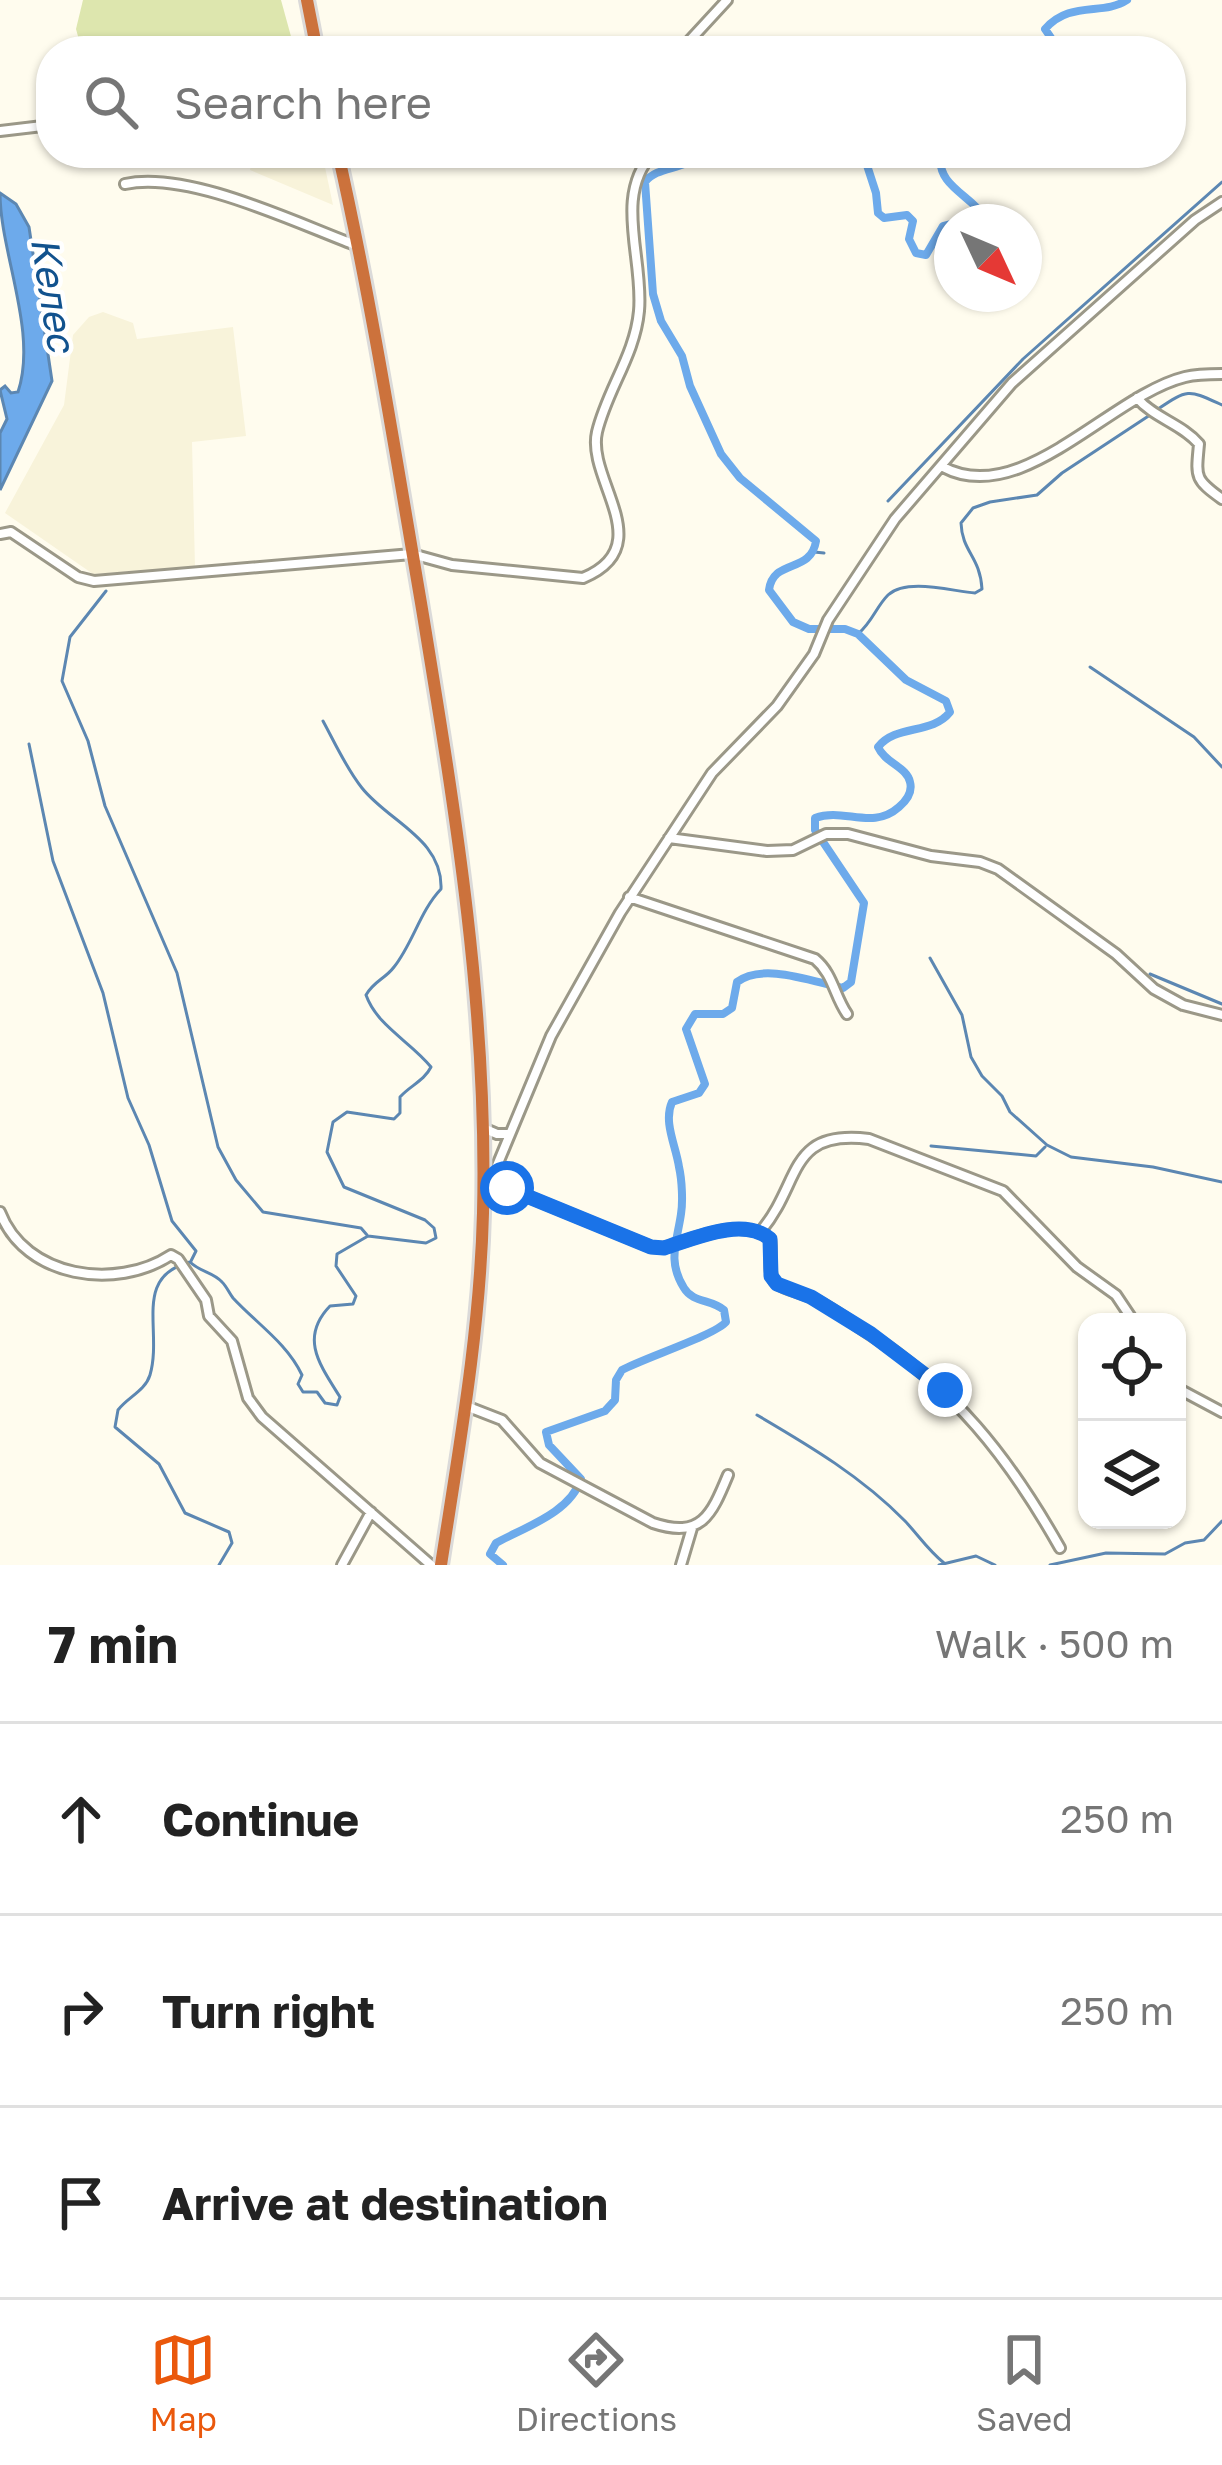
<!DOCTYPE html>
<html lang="en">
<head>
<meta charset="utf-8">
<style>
	:root { --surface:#fff; --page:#f6f6f6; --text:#222; --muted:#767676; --line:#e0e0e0; --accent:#ea580c }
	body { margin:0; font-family:"Golos Text",sans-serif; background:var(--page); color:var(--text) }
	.controls { position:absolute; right:36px; bottom:36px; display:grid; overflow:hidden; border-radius:24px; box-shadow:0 3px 9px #0004 }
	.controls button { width:108px; height:108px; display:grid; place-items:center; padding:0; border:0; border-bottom:3px solid var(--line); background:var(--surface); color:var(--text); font:60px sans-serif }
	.compass { position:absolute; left:934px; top:204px; width:108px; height:108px; border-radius:50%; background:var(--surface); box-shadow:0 3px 9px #0004; rotate:134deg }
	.stop { position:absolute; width:36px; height:36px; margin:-27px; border:9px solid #1a73e8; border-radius:50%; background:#fff }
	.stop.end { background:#1a73e8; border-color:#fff; box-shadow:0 3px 12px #0008 }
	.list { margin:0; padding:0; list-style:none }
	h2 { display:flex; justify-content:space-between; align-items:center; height:156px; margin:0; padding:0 48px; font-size:51px }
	h2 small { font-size:39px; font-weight:400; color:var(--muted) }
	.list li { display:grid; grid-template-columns:78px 1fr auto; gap:36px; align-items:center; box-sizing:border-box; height:192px; padding:0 48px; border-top:3px solid var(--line) }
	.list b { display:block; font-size:45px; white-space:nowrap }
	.list em { font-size:39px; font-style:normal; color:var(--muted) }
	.icon { flex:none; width:66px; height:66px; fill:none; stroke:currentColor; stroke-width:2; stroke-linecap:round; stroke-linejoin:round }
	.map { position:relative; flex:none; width:1222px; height:1565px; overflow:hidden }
	.search { position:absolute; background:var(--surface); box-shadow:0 3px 9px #0004; left:36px; right:36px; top:36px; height:132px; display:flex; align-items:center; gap:30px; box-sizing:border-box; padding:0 42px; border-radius:48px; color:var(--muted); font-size:45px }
	.sheet { height:732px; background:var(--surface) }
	nav { display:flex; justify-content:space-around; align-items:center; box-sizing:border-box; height:168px; border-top:3px solid var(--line); background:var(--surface); font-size:33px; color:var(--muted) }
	nav a { display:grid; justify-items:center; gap:6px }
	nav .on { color:var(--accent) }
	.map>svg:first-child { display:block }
	.built { fill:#f8f3da }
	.green { fill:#dde6ae }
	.water { fill:#6daaeb; stroke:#5c87b2; stroke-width:3 }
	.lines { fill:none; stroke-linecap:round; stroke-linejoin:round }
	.stream { stroke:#5c87b2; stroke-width:3 }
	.canal { stroke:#6daaeb; stroke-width:8 }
	.minor-casing { stroke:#9b9888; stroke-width:14 }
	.highway-casing { stroke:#dbdad9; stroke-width:18 }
	.minor { stroke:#fff; stroke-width:8 }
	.highway { stroke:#cc723c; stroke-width:12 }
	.route { stroke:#1a73e8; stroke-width:15 }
	.labels { text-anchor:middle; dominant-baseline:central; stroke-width:9; stroke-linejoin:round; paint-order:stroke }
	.water-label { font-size:39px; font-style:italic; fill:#11528e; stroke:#fff }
</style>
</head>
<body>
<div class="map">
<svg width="1222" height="1565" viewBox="0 0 1222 1565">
	<rect width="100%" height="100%" fill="#fffcee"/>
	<path class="built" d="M254,153H322L333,205L250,170Z
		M103,312L133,323L137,339L233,327L246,436L192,442L195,567L93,574L5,513L64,405L73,335L89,317Z"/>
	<path class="green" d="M83,0H281L295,51H82L76,29Z"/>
	<path class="water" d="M0,193L16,204L29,227L52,381L0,490V433L7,419L0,390L5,386L11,393L18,392C38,332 0,253 0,193Z"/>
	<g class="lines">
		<path class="stream" d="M1158,409C1189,388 1189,390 1222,405
			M888,501L1023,359L1222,182
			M814,552L824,553
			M106,591L70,637L62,681L88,741L105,806L177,973L218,1147L236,1180L263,1212L361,1228L367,1235
			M858,634C873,621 876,607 888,595C907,578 951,591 975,593L982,589C980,556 962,552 961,523L973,508L990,502L1037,495L1062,473L1150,415
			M1090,667L1194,737L1222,767
			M29,744L53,861L103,993L128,1098L149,1145L172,1221L196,1251L191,1261
			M930,958L962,1015L971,1057L982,1076L1002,1096L1010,1112L1047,1145L1071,1157L1153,1167L1222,1182
			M1150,974L1222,1004
			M931,1146L1036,1156L1045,1147
			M757,1415C810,1446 862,1477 905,1521C919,1536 928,1550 944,1563
			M219,1565L232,1543L229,1532L185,1513L159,1464L115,1427L118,1410C128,1397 145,1391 150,1375C163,1330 132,1277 190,1262C200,1272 213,1272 222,1282C227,1287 229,1293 233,1298C256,1323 287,1343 302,1375L298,1384L303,1392H317L325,1403L337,1405L340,1397C320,1365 299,1338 330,1306L353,1304L356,1296L336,1266L337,1254L368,1236L426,1243L436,1238L434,1228L425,1220L344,1187L327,1152L333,1122L347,1112L394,1119L400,1113V1097C411,1085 424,1081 431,1067C411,1042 377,1026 366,995C374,981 385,979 394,967C413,943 420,911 441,889C443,839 389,822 362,788C346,768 335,743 323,721
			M939,1565L976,1556L995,1565
			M1050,1565L1106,1553L1165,1554L1185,1543L1204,1540L1222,1521"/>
		<path class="canal" d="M974,51L980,45L1004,51
			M1060,51L1045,29C1070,0 1103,16 1127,0
			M863,153L876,193L878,213L884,218L907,215L913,221L909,239L916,253L926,255L943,226L958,222
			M946,153L941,156C936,186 973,196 986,219L983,222
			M971,153H980
			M503,1565L490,1554L496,1543C525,1527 570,1513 581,1479L549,1445L546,1432L605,1411L615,1400L616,1380L622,1370C644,1358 715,1335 726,1322L724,1310C711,1299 693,1303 684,1288C667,1261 677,1242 681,1214C683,1202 682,1180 679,1167C676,1146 663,1122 672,1102L699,1093L705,1084L686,1029L695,1014H723L732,1008L737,982C763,962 813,982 843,988L851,982L864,903L815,830V818C844,807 872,831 899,807C906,801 913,793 910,782C907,767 885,763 878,747C896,724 932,735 950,712L946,701L906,680L858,634L845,629H809L793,622L769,590C773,558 811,574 816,541L740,478L721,454L690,386L682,356L661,321L653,294L645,182C658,165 686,171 699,153"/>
		<defs>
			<path id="minor" d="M680,51L727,0
				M0,131L51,125
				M125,184C188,170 296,223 358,246
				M1137,398C1154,418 1182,424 1199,444C1196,477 1194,479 1222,499
				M943,467C1021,509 1111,395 1185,377C1197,374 1210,374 1222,374
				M0,534L11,532L78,577L94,581L412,554L452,565L583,578C660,546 586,480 597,432C607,390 635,355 639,311C644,258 613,196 653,153
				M669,838L767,851L793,850L826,834H848L931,856L980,862L998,869L1116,954L1154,989L1183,1005L1222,1015
				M629,897L815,959C833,974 834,995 847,1014
				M483,1128L497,1134H510
				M0,1212C25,1278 116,1291 171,1255L178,1259L206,1300L209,1316L232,1341L248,1398L262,1417L431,1565
				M761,1231C802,1182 787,1129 869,1139L1003,1191L1077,1267L1116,1295L1134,1322
				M1177,1388L1222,1412
				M466,1406L502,1420L540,1463L653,1523C701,1539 711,1516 728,1475
				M1060,1548C1008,1456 954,1388 865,1331C847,1319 829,1306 810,1297C800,1292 785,1290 776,1283C766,1274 773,1252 770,1239C743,1216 693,1239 664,1248L651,1247L507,1188L483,1185L496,1168L551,1036L620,913L712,773L777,706L814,654L828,620L895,519L1012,383L1195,220L1222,202
				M342,1565L371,1512
				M681,1565L692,1528"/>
			<path id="highway" d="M307,0L317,51
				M338,153C372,304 396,457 422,609C455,810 488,1008 483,1213C480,1332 459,1448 441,1565"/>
		</defs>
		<use href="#minor" class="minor-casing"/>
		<use href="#highway" class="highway-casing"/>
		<use href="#minor" class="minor"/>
		<use href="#highway" class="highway"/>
	</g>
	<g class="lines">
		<path class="route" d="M507,1188L651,1247L664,1248C693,1239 743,1216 770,1239L771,1276L777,1284L811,1297L871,1334L945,1390"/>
	</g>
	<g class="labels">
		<g class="water-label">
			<text transform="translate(54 294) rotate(81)">Келес</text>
		</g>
	</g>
</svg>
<div class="controls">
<button><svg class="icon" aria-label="locate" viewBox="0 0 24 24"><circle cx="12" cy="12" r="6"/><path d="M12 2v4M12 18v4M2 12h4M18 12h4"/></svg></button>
<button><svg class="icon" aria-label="layers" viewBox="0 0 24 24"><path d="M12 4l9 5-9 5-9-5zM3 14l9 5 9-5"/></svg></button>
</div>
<svg class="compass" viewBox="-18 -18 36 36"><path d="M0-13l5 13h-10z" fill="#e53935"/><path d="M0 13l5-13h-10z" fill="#767676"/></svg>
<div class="stop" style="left:507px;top:1188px"></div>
<div class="stop end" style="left:945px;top:1390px"></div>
<div class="search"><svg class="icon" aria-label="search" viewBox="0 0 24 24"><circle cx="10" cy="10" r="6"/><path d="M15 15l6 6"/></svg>Search here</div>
</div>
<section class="sheet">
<h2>7 min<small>Walk · 500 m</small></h2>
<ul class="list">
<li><svg class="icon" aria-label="ahead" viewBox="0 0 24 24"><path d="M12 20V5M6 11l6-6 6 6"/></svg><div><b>Continue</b></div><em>250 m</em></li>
<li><svg class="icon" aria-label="right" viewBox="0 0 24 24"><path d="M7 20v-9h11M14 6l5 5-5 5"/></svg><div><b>Turn right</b></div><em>250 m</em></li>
<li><svg class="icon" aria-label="arrive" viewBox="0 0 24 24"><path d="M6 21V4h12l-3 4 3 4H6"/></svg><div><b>Arrive at destination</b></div></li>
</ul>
</section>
<nav>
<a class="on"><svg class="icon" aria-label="map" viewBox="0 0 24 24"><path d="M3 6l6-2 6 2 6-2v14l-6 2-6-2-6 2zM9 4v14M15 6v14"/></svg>Map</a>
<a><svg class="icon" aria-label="directions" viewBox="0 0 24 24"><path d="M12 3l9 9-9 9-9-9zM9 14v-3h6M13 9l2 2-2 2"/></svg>Directions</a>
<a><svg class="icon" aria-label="saved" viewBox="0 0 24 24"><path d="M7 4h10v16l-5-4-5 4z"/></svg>Saved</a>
</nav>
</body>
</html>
